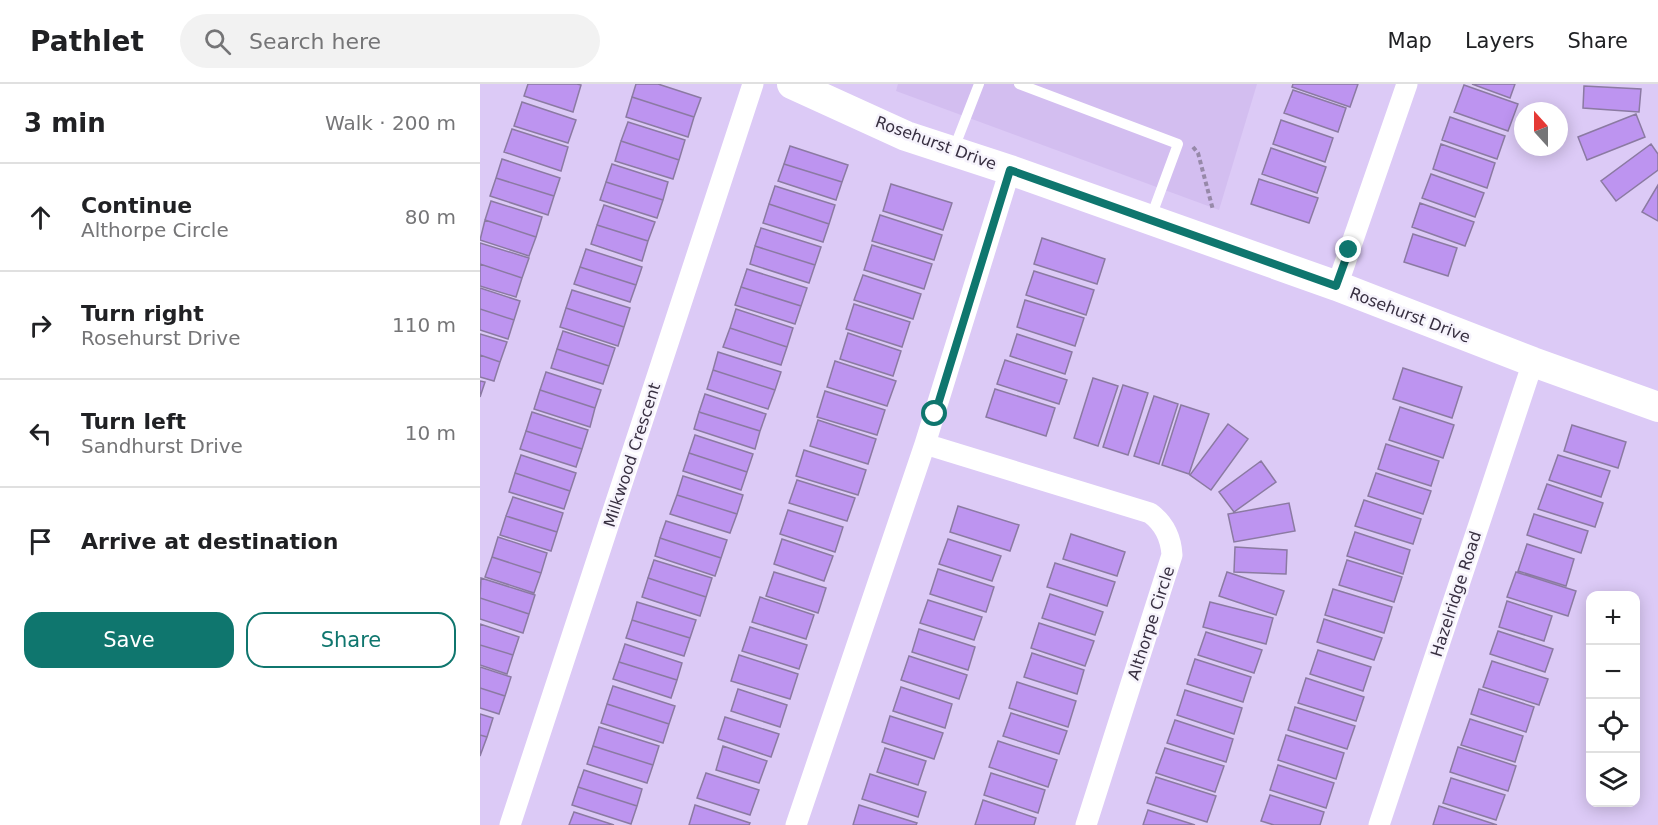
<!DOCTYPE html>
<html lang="en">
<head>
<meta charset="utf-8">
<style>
	:root { --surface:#fff; --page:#f2f2f2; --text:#202124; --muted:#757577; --line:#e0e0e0; --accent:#0f766e }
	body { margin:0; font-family:"DejaVu Sans",sans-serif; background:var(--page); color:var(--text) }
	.controls { position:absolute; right:18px; bottom:18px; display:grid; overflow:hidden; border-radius:12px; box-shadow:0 3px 15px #0003 }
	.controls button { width:54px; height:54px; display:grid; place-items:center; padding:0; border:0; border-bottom:2px solid var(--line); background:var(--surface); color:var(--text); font:30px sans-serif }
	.compass { position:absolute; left:1034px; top:18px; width:54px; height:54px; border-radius:50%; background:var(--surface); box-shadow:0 3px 15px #0003; rotate:339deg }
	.stop { position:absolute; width:18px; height:18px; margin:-14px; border:4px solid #0f766e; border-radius:50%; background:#fff }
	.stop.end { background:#0f766e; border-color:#fff; box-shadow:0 2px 6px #0008 }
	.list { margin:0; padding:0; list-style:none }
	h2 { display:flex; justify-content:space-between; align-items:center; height:78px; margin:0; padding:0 24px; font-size:26px }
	h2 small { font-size:20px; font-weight:400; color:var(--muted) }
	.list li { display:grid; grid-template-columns:39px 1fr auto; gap:18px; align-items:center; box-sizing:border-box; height:108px; padding:0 24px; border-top:2px solid var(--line) }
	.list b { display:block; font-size:22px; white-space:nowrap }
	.list p { margin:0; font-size:20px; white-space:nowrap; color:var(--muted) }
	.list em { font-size:20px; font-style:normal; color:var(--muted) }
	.actions { display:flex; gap:12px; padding:18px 24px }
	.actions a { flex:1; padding:14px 0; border:2px solid var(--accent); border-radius:18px; text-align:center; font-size:21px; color:var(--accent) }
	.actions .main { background:var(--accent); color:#fff }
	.icon { flex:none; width:33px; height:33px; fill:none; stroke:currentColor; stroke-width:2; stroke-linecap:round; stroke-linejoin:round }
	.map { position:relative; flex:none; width:1178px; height:741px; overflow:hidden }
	header { display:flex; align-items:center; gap:36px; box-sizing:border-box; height:84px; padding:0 30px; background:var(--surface); border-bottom:2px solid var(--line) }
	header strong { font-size:28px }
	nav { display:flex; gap:33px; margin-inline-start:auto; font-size:21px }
	.search { width:420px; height:54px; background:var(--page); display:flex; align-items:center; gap:15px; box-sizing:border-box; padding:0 21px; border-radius:33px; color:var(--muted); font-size:22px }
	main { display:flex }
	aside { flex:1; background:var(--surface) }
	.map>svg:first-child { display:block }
	.built { fill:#d3bef0 }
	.building { fill:#bd94f0; stroke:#8b7aa2; stroke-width:1.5 }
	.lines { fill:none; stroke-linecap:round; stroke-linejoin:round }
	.path { stroke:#9789a9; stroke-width:4; stroke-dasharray:4.5 3; stroke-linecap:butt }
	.lane { stroke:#fff; stroke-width:10 }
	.street { stroke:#fff; stroke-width:21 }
	.secondary { stroke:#fff; stroke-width:30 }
	.route { stroke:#0f766e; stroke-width:8 }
	.labels { text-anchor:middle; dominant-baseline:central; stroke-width:5; stroke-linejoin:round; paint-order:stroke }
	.street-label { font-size:16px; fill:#372f40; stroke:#f6f3fc }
</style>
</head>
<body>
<header>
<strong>Pathlet</strong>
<div class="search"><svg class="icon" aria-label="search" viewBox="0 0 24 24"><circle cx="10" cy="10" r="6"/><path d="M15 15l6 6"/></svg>Search here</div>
<nav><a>Map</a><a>Layers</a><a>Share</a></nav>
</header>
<main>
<aside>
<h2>3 min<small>Walk · 200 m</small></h2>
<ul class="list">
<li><svg class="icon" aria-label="ahead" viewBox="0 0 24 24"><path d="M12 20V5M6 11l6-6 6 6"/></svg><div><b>Continue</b><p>Althorpe Circle</p></div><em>80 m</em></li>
<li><svg class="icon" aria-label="right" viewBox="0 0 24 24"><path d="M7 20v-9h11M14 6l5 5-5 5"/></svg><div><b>Turn right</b><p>Rosehurst Drive</p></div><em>110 m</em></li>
<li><svg class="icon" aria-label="left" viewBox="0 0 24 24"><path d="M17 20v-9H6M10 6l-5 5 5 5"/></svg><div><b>Turn left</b><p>Sandhurst Drive</p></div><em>10 m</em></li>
<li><svg class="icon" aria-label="arrive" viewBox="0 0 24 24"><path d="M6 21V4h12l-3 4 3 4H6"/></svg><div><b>Arrive at destination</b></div></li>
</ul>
<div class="actions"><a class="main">Save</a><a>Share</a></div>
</aside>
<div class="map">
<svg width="1178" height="741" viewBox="0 0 1178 741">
	<rect width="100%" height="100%" fill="#dccaf6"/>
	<path class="built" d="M418,0H777L739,126L416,7Z"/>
	<path class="building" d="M48,0H97L101,1L93,28L44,12Z
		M156,0H178L221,14L214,33L152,13Z
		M813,0H878L870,23L812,3Z
		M992,0H1035L1030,14Z
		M984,1L1038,20L1028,47L974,28Z
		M1104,2L1161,5L1159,28L1103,24Z
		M813,6L866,24L858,48L804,29Z
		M152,13L214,33L208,53L146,33Z
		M42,18L96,36L88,59L34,42Z
		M1156,30L1165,53L1107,76L1098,53Z
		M970,33L1025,52L1017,75L962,56Z
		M801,36L853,54L845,78L793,60Z
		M148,38L205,56L199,76L141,57Z
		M32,45L88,63L81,87L24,68Z
		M141,57L199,76L193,95L135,77Z
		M961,60L1015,79L1007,104L953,85Z
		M1171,60L1178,70V86L1136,117L1121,97Z
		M310,62L368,81L362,98L304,80Z
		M791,64L846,83L837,109L782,90Z
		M22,75L80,94L74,112L16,94Z
		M132,80L188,98L183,116L126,98Z
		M304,80L362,98L356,116L298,97Z
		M951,90L1004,109L995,133L942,114Z
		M16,94L74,112L68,131L10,112Z
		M779,95L838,114L829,139L771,120Z
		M126,98L183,116L177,134L120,116Z
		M411,100L472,119L463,146L403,127Z
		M1178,101V137L1162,128Z
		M295,102L355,121L349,140L289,120Z
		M11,117L62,133L56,153L5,136Z
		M940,119L994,138L985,162L932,143Z
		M289,120L349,140L343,158L283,139Z
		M124,121L175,138L168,157L117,141Z
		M400,131L462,151L454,176L392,157Z
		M5,136L56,153L49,172L0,156Z
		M117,141L168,157L162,177L111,160Z
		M281,144L341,163L335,181L275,162Z
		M933,150L977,164L968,192L924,178Z
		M562,154L625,175L617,200L554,180Z
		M0,159L49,174L42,194L0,180Z
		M392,161L452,180L444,205L384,186Z
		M275,162L335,181L329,199L270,180Z
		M106,165L162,183L156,201L100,183Z
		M0,180L42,194L36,213L0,202Z
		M100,183L156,201L150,218L94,200Z
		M267,185L327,204L321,222L261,203Z
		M554,187L614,206L606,231L546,211Z
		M383,191L441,210L433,235L374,216Z
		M261,203L321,222L315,240L255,221Z
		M0,204L40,217L34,236L0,225Z
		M92,206L150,224L144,243L86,224Z
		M545,216L604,234L595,262L537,243Z
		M374,220L430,238L422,263L366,245Z
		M86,224L144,243L138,262L80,243Z
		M0,225L34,236L28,255L0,246Z
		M256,225L313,244L307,263L250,244Z
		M250,244L307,263L301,281L243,263Z
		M83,247L135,264L129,282L77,265Z
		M368,249L421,267L413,292L360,275Z
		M0,250L27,258L20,278L0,271Z
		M537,250L592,268L585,290L530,272Z
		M77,265L129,282L123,300L71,284Z
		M238,268L301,288L295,306L233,286Z
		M0,271L20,278L14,297L0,293Z
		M525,276L587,296L579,320L517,300Z
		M355,277L416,297L407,322L347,303Z
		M923,284L982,303L972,334L913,315Z
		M233,286L295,306L288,325L227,305Z
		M66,288L121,306L115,324L60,306Z
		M613,294L638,302L618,362L594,354Z
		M0,297L5,298L0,313Z
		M643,301L668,309L648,371L623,363Z
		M515,305L575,324L566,352L506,333Z
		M60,306L115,324L110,343L54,325Z
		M345,307L405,326L397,351L337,333Z
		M225,310L286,330L280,347L219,328Z
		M674,312L698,320L679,380L654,372Z
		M701,321L729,330L709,390L682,381Z
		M920,323L974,341L963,374L909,356Z
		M52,328L108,346L102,365L46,347Z
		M219,328L280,347L275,365L214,345Z
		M338,336L396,355L388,380L330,362Z
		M748,340L768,355L731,406L710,391Z
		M1092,341L1146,358L1138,384L1084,367Z
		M46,347L102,365L96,383L40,365Z
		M215,351L273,370L267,388L209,369Z
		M906,360L959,377L951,402L898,385Z
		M324,366L386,386L378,411L316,392Z
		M209,369L267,388L261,406L203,387Z
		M41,371L96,389L90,407L35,389Z
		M1078,371L1130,387L1121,413L1069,396Z
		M781,377L796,398L754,428L739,408Z
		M35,389L90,407L84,425L29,408Z
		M896,389L951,407L943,430L888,412Z
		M203,392L263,411L257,430L197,411Z
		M317,396L375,414L367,437L309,419Z
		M1067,400L1123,419L1115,443L1058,425Z
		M197,411L257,430L250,449L190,430Z
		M33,413L83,429L77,448L26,432Z
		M884,416L941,435L933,460L875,442Z
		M809,419L815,447L754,458L748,430Z
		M478,422L539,441L530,467L470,448Z
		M308,426L363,443L355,468L300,450Z
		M1054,430L1108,447L1101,469L1047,451Z
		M26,432L77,448L71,467L20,451Z
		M186,437L247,456L241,474L180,454Z
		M875,448L930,466L923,490L867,472Z
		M591,450L645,468L637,492L583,475Z
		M18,453L67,469L61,489L12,473Z
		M180,454L241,474L235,492L175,472Z
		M302,455L353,472L344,497L294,480Z
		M468,455L521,472L512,497L459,480Z
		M1047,460L1094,475L1086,502L1038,487Z
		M755,463L807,466L806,490L754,488Z
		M12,473L61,489L54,509L5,493Z
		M174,476L232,494L226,513L168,494Z
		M867,476L922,493L914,518L859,501Z
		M575,479L635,498L627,522L567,503Z
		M458,485L514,503L506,528L450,510Z
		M294,488L346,504L338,529L286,512Z
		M747,488L804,507L796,531L739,512Z
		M1036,488L1096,507L1088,532L1027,513Z
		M1,494L55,511L49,530L0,514Z
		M168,494L226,513L220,532L162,513Z
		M853,505L912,523L904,549L845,531Z
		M570,510L623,528L615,551L562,534Z
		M280,513L334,531L326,555L272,538Z
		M0,514L49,530L43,549L0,535Z
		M448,516L502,533L494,556L440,539Z
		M1027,517L1072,532L1064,557L1019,543Z
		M157,518L216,536L210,554L152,536Z
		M730,518L793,534L786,560L723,543Z
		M844,535L902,554L894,576L837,558Z
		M152,536L210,554L204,572L146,554Z
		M559,539L614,557L605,582L551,564Z
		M0,540L39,553L33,571L0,561Z
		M270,543L327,561L319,585L262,567Z
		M439,545L495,563L488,586L432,568Z
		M1018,547L1073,565L1065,588L1010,570Z
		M726,548L782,566L774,589L718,571Z
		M145,560L202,579L197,596L139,578Z
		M0,561L33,571L27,590L0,581Z
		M838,566L891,583L883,607L830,590Z
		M552,569L604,586L597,610L544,593Z
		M259,571L318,590L310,615L251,597Z
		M429,572L487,591L479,615L421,596Z
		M715,575L771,593L763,618L707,600Z
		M1012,577L1068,595L1059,621L1003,603Z
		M139,578L197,596L191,614L133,595Z
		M0,583L31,593L25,612L0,604Z
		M826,594L884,613L876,637L818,619Z
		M537,598L596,617L588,643L529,624Z
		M133,602L195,622L189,640L127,620Z
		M421,603L472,620L465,644L413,627Z
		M0,604L25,612L19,630L0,624Z
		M258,605L307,621L300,643L251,627Z
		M999,605L1054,623L1046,648L991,630Z
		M705,606L762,624L754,650L697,631Z
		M127,620L189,640L183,659L121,639Z
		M815,623L875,642L867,665L808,646Z
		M531,629L587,647L579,670L523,652Z
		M0,630L13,634L7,653L0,651Z
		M410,632L463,649L454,675L402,658Z
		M245,633L299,650L291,673L238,655Z
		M990,635L1043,652L1035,678L981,661Z
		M695,636L753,655L746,678L687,659Z
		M119,643L179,662L173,681L113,662Z
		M0,651L7,653L0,672Z
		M806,651L864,669L856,695L798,676Z
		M518,657L577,676L568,703L509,683Z
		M113,662L173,681L167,699L107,680Z
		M243,662L287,677L279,699L236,686Z
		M978,663L1036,682L1028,707L970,688Z
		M405,664L446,677L438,701L397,688Z
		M685,664L744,682L735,708L676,689Z
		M798,681L854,699L846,724L790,706Z
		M104,686L162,705L157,722L98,703Z
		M226,689L279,706L270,731L217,714Z
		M511,689L565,706L558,729L504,711Z
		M390,690L446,708L438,733L382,715Z
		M676,693L736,712L727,738L667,719Z
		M971,694L1025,711L1016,736L963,719Z
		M98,703L157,722L151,740L92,721Z
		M790,711L844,728L840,741H794L781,737Z
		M503,716L556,734L554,741H495Z
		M215,721L270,739L269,741H209Z
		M379,721L437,739L436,741H373Z
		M959,722L1017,741H953Z
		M668,726L715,741H663Z
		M94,728L134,741H89Z"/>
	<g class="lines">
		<path class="path" d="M713,63L718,69L733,126"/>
		<path class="lane" d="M539,0L698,60L671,133
			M473,67L499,0"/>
		<path class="street" d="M857,202L927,0
			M445,360L670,429C685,440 691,454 692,471L606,741
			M30,741L273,0
			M316,741L445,360L530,86
			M899,741L1053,278"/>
		<path class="secondary" d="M312,0L426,52L530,86L857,202L1053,278L1178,323"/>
	</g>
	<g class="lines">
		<path class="route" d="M455,330L530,86L856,202L869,166"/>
	</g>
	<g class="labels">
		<g class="street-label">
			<text transform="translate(456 59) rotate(20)">Rosehurst Drive</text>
			<text transform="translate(930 231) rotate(21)">Rosehurst Drive</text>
			<text transform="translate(152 371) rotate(-72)">Milkwood Crescent</text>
			<text transform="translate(976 510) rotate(-72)">Hazelridge Road</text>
			<text transform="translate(671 539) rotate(-72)">Althorpe Circle</text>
		</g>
	</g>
</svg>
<div class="controls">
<button>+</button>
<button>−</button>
<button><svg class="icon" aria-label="locate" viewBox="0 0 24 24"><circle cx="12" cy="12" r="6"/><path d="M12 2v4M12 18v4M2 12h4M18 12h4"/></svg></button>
<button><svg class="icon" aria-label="layers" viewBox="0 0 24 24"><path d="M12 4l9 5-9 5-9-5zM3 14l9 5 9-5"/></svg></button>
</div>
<svg class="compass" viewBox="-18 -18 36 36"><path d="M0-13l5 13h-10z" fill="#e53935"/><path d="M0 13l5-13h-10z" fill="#757577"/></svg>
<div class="stop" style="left:455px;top:330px"></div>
<div class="stop end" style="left:869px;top:166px"></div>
</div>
</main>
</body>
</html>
